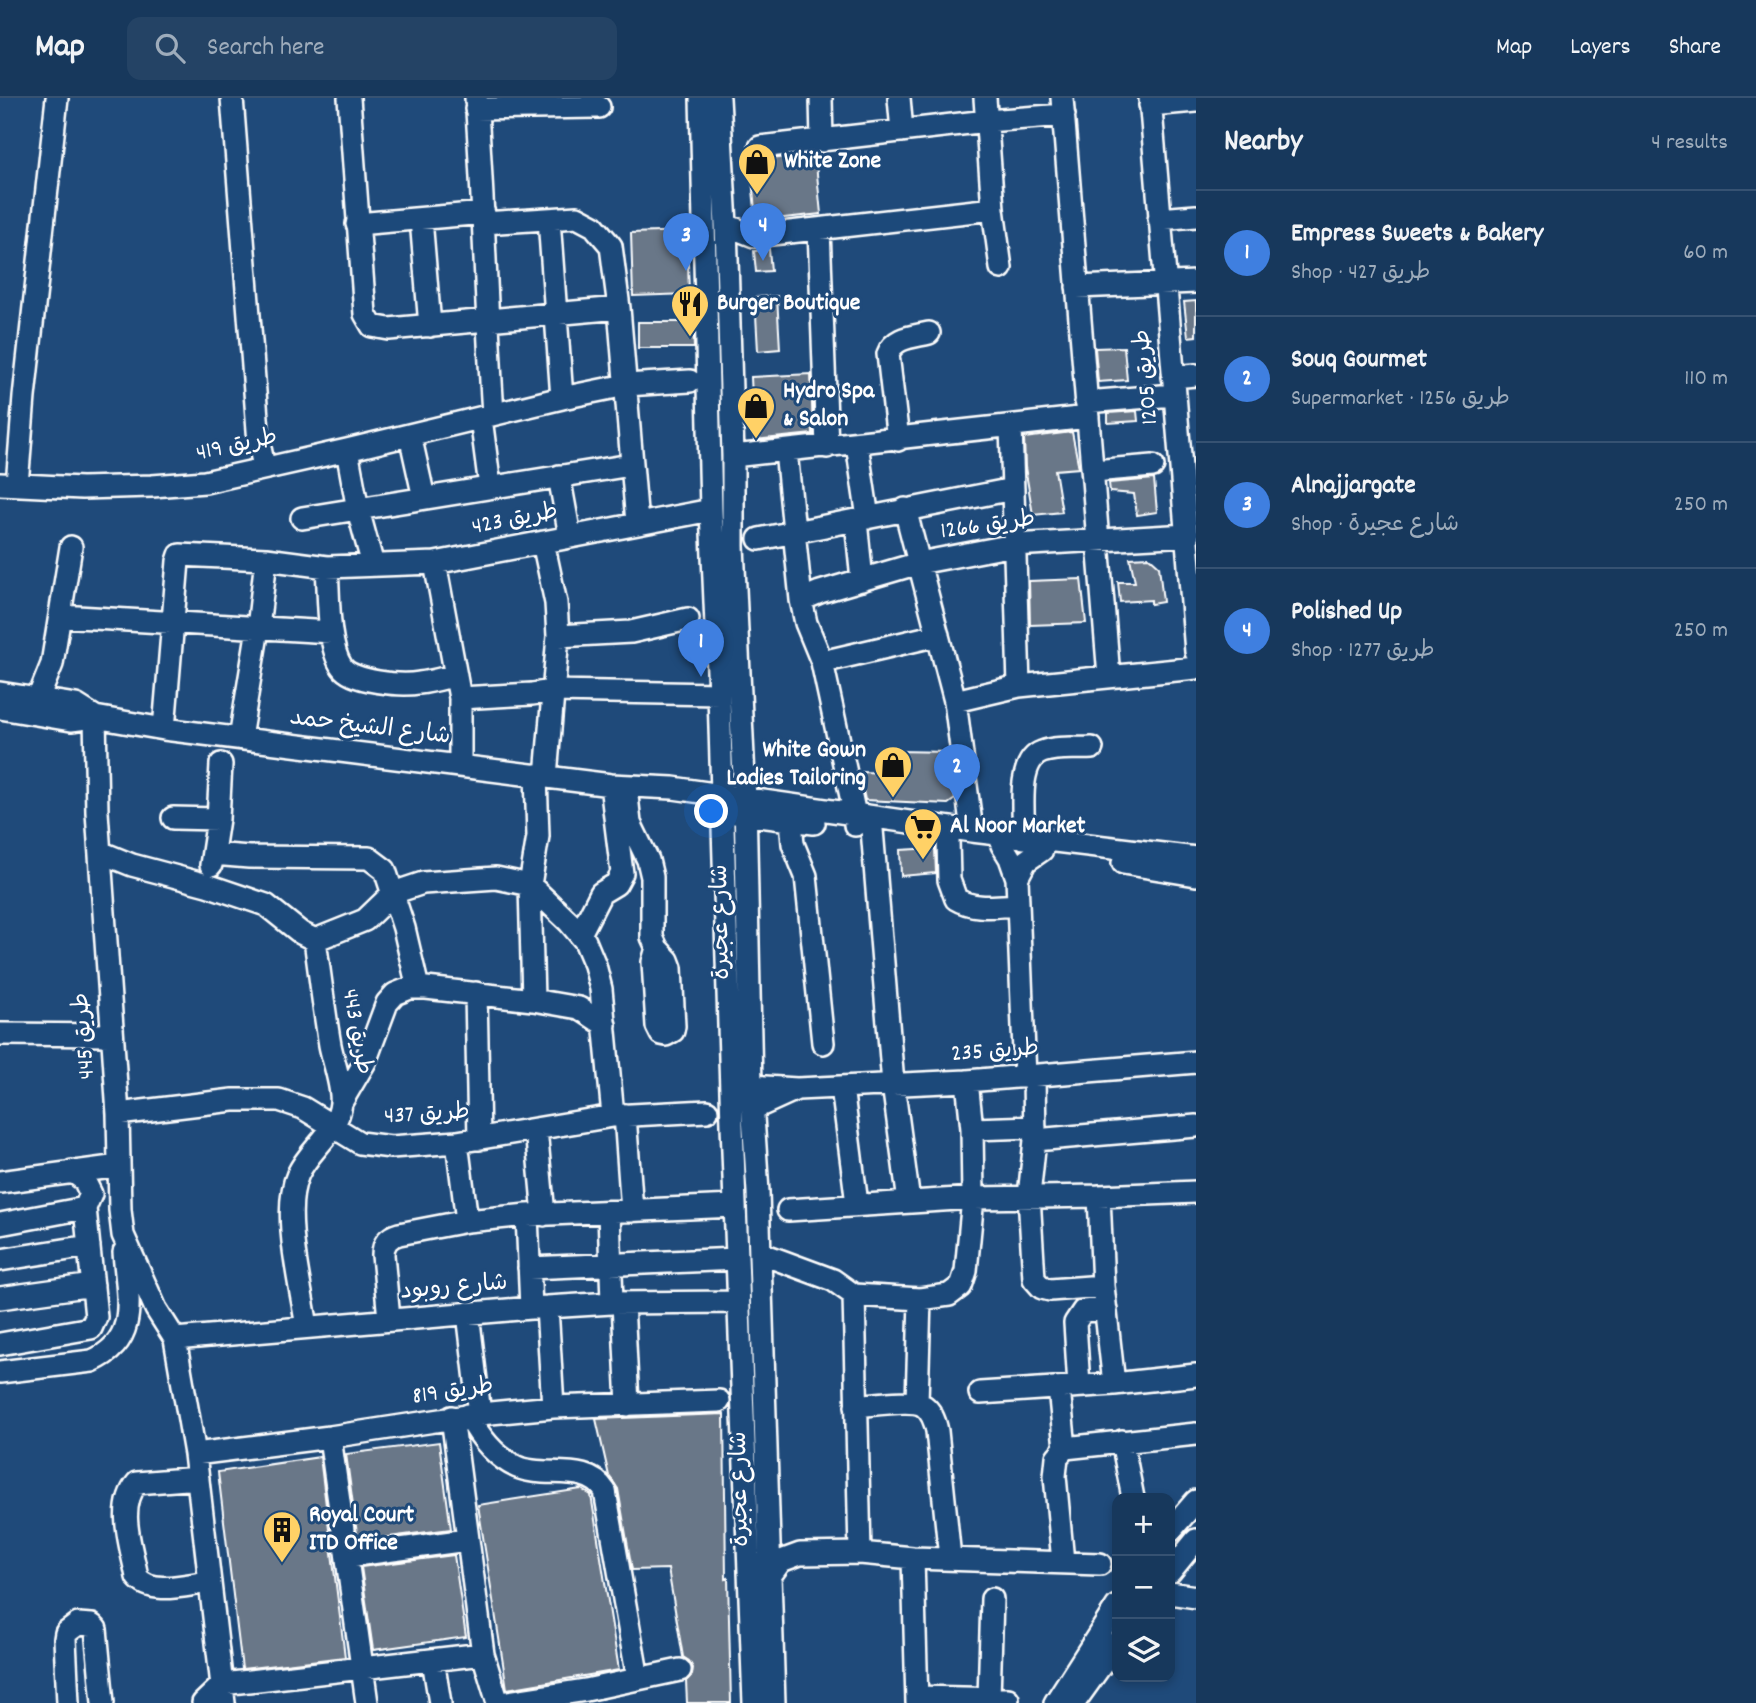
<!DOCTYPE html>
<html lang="en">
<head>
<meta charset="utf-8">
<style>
	:root { --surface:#17385c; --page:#244365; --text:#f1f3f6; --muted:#9eacbb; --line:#365272; --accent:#8c9099 }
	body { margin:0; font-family:Dekko,"Playpen Sans Arabic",sans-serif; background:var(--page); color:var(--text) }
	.controls { position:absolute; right:21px; bottom:21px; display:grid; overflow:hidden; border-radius:14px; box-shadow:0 4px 10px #0003 }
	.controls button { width:63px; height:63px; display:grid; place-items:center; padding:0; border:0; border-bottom:2px solid var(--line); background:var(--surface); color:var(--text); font:35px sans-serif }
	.you { position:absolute; left:712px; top:714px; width:24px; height:24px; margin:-18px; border:5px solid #fff; border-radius:50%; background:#1a73e8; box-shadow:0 0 0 10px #1a73e833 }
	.badge { display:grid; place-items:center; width:46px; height:46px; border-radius:50%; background:var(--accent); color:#fff; font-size:23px; font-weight:700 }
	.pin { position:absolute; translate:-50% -58px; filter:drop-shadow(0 2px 4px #0008) }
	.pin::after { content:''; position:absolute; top:37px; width:24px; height:21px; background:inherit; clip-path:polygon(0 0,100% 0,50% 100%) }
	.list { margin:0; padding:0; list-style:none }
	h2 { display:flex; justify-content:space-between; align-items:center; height:91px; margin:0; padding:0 28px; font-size:30px }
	h2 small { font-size:23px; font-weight:400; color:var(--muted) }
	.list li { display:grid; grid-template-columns:46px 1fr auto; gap:21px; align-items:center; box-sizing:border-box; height:126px; padding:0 28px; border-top:2px solid var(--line) }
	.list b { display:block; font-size:26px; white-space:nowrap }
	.list p { margin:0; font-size:23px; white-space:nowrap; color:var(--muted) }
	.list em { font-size:23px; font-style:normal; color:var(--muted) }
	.icon { flex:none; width:38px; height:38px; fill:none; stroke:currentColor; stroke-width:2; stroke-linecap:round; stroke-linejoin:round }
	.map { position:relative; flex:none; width:1196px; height:1605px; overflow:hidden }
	header { display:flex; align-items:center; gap:42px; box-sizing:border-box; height:98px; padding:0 35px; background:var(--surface); border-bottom:2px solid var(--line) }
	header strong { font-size:33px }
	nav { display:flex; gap:38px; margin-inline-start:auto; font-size:24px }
	.search { width:490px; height:63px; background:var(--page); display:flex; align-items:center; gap:18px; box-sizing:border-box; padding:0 24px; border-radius:14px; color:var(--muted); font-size:26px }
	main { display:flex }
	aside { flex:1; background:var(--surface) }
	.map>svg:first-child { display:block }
	.building { fill:#697788; stroke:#fff; stroke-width:2 }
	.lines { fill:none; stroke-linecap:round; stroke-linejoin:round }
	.minor-casing { stroke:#fff; stroke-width:26 }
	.minor { stroke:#1f4a7a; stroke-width:21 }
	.labels { text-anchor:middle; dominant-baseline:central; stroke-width:6; stroke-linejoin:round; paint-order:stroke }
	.poi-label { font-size:24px; font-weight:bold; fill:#fff; stroke:#1f4a7a; text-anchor:start }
	.street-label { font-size:24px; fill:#fff; stroke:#1f4a7a }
</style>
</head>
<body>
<header>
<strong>Map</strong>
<div class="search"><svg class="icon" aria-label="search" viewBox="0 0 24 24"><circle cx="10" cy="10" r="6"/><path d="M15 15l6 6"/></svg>Search here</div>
<nav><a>Map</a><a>Layers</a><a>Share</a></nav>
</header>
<main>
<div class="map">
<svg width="1196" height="1605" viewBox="0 0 1196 1605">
	<rect width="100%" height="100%" fill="#1f4a7a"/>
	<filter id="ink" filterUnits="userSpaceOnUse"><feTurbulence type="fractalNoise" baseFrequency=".0143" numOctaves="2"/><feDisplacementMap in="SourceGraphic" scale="14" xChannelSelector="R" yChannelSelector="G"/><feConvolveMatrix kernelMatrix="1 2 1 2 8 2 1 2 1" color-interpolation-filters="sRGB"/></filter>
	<g filter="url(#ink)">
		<path class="building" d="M815,56L821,116L756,123L750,59L761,62Z
			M687,133L689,196L633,198L631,135Z
			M769,151L771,173L756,174L754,153Z
			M777,198L780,251L758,253L755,199Z
			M1196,203V238L1188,239L1184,204Z
			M638,224H693L694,250H638Z
			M1124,249L1127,282L1098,284L1095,250Z
			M811,276L813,336L754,342L751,279Z
			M1137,313L1138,323L1108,325V315Z
			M1072,334L1079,370L1055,372L1062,414L1033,417L1025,369L1024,340Z
			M1154,381L1157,414L1137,417L1134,396L1110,394L1109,385Z
			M1149,459L1159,468L1163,504L1151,506V502L1120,504L1118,484H1135L1130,460Z
			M1081,481L1086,525L1030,527L1029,483Z
			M897,653L948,654L955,701L948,706L865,702L859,674L899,675Z
			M935,750L936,775L901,778L900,752Z
			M724,1316L726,1481L728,1480L731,1605H687L686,1583L692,1577L693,1570L689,1563L683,1559L668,1471L632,1472L618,1391L609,1378L596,1321Z
			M439,1344L451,1431L358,1443L346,1356Z
			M320,1359L345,1559L242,1571L218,1374Z
			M581,1391L591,1397L619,1572L507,1591L478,1407Z
			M454,1457L466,1539L373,1552L361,1469Z"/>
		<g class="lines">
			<defs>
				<path id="minor" d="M232,0L259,345L264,369
					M349,0L365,216L372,228L389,231L619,210
					M476,0C484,105 486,211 493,316
					M701,0L711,412L719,596L732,1027L754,1605
					M719,0L726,127L733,358V448L745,701L751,988L758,1094L774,1605
					M821,0L822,43
					M899,0L902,33
					M985,0L993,111L1001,170
					M1062,0L1109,579
					M1150,0C1165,185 1182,369 1196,554
					M1150,7L1196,3
					M476,11L599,9
					M760,49L987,23L1064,17
					M421,121L430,228
					M549,121L562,300
					M1159,121L1196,118
					M484,125L577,119L594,128L611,148L619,210L637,425
					M357,126L484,115
					M726,127L754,138L993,111
					M819,131L827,349
					M1077,189L1196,184
					M1173,279L1196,277
					M1086,304L1174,297
					M481,320L490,389
					M1011,328L1019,588
					M410,337L424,400
					M898,342L888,256C894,239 912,239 929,235
					M857,346L868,420
					M347,352L358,412L373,467
					M786,353L801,502L806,525L822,564L855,717V727
					M733,358L1088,319
					M1093,373L1153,368
					M559,378L570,438
					M0,386L82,390L152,388L205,384L347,352L562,300L626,287L690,283
					M17,387L24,299L57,0
					M905,411L955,603L972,733
					M302,420L631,367
					M856,423L862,482
					M759,441L1013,391
					M543,444L556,505L558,538L546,678
					M435,465L460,600V667
					M327,469C329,495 327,548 342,569C352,584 402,588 419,585C431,584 444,580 456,577
					M801,502L820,494L919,465L1014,447L1188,437
					M60,518L331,534
					M558,538L631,534L688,521
					M822,564L938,537
					M0,595L76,607L95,619
					M460,600L532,596L553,593L719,596
					M955,603L1019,588L1196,570
					M0,610L71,622L95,619L164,631L611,687L673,690L972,733L1196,760
					M19,613L38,601L52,566L71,449
					M95,619L97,714L118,1016L120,1112L123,1137L156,1211L175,1241L195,1356L224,1605
					M164,631L178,463L180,457L266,461L327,469L435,465L711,412
					M240,640L258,530L266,461
					M626,689L630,725L648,762L652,779V839L657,850L668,862L671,870L674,928L673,933L666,937L661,936L657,928L653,864L657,850
					M735,715L814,725
					M871,719L893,986L909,1104
					M173,720L218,721
					M791,722L793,746L806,778L823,945
					M1024,740C1024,716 1016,663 1042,654C1057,648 1077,651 1092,650
					M948,741L949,782L956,801C974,812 997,808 1018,807
					M1002,747L1010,760L1017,780L1026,763L1042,752
					M100,754L132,767L207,787L266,807L301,835L315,842L365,822L393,795L423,785L496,780L530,787L569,824L585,843L595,867L601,891L613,1018
					M213,756L249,759L369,760L385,772L404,830L418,890
					M1123,765L1196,777
					M211,767L218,721L221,666
					M1017,780L1025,979
					M580,836L601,795L616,786L622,775L611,687
					M476,895L479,1041
					M533,902L530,787L538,738L536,677
					M0,936L111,937
					M1034,978L1035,1042L1029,1098L1034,1181L1042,1190L1050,1192L1103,1188
					M751,988L797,991L753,1011
					M842,989L857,1106
					M797,991L967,983L1196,964
					M342,1003L365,964L387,905L395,896L410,890H426L533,902L579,910L605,927
					M118,1016L233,1002H279L303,1010L360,1045L391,1049L457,1044L613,1018L707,1013
					M625,1017L632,1113
					M536,1031L544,1117
					M972,1031L1035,1029
					M1035,1042L1196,1028
					M0,1084L119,1068
					M1099,1098L1103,1188L1114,1286
					M788,1112L973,1100L1099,1098L1196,1094
					M609,1114L612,1205
					M527,1117L531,1210
					M467,1123L527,1117L735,1108
					M0,1126L85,1110L91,1096L84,1082L72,1073
					M760,1155L833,1182L854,1197L920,1201L949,1197L961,1188L966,1173L973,1100L972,1031L967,983
					M0,1162L89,1148
					M529,1170L737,1161
					M854,1197L860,1455
					M0,1200L93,1187
					M623,1205L628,1307
					M547,1209L553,1309
					M468,1215L480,1316
					M389,1221L383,1157C383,1146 388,1139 399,1136L467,1123L457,1044
					M307,1229C301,1189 281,1113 298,1076C310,1050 338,1035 341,1005C343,989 333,963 330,947C324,912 320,877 315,842
					M175,1241L531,1210L612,1205L738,1204
					M0,1246L91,1230L96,1219L85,1110
					M0,1274L92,1263C141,1242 127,1197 124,1154
					M1079,1288L1075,1225L1083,1213L1106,1211
					M1059,1290L1065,1350
					M980,1295L1114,1286L1196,1277
					M917,1304L920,1201
					M856,1308C871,1307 913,1300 924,1308C932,1314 935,1323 937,1333L950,1460
					M468,1317C479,1338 495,1359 517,1369C545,1381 587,1364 605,1393L638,1581
					M452,1319L483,1556L498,1605
					M330,1339L367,1605
					M1122,1343L1133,1400
					M195,1356L330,1339L480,1316L553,1309L719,1303
					M198,1380L137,1385C116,1410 132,1450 137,1479C152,1498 188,1486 210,1484
					M1170,1433L1196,1403
					M348,1458L467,1442
					M913,1460L917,1605
					M1063,1464L1055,1378L1057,1359L1065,1350L1196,1336
					M1170,1474L1196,1442
					M770,1478L781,1463L800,1456L860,1455L913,1460L1100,1466
					M1170,1495L1196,1499
					M433,1562L440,1605
					M917,1599L1008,1601
					M989,1600L992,1501
					M68,1605L65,1541L66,1535L78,1526L92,1527L96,1531L103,1605
					M203,1605L223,1586L483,1556
					M502,1605L586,1592L680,1572
					M1055,1605L1117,1508
					M1074,1605L1117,1545"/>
			</defs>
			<use href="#minor" class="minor-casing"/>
			<use href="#minor" class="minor"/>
		</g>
	</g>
	<defs>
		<symbol id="shop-pin" viewBox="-11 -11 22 30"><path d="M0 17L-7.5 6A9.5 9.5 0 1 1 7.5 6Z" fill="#ffd166" stroke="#1f4a7a"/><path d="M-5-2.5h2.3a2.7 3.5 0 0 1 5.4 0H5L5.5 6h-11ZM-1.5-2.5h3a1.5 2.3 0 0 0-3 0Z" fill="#111"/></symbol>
		<symbol id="restaurant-pin" viewBox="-11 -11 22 30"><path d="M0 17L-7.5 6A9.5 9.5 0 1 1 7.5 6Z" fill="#ffd166" stroke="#1f4a7a"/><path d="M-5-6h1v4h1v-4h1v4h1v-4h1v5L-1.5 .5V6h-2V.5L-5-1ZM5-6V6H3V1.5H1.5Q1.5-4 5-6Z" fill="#111"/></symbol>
		<symbol id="supermarket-pin" viewBox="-11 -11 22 30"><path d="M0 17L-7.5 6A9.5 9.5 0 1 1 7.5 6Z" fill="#ffd166" stroke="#1f4a7a"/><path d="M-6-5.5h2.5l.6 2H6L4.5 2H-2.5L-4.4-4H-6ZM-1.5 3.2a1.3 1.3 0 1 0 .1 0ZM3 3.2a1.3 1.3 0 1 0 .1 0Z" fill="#111"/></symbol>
		<symbol id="building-pin" viewBox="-11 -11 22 30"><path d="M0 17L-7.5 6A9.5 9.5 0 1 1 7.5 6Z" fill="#ffd166" stroke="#1f4a7a"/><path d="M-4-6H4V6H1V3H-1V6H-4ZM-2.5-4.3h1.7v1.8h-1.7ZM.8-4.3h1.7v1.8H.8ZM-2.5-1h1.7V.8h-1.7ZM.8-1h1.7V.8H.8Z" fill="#111"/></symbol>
	</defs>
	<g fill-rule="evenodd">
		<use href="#shop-pin" x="735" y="42" width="44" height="60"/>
		<use href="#restaurant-pin" x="668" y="184" width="44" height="60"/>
		<use href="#shop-pin" x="734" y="286" width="44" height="60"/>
		<use href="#shop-pin" x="871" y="645" width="44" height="60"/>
		<use href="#supermarket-pin" x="901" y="707" width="44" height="60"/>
		<use href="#building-pin" x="260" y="1410" width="44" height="60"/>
	</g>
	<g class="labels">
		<g class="poi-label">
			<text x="784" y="64">White Zone</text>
			<text x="717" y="206">Burger Boutique</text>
			<text x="783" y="294">Hydro Spa<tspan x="783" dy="28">&amp; Salon</tspan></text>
			<text x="866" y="653" text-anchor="end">White Gown<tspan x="866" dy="28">Ladies Tailoring</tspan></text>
			<text x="950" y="729">Al Noor Market</text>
			<text x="309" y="1418">Royal Court<tspan x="309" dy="28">ITD Office</tspan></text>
		</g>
		<g class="street-label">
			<text transform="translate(1147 279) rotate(-95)">طريق 1205</text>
			<text transform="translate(237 348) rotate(-12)">طريق 419</text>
			<text transform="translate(515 422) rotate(-11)">طريق 423</text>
			<text transform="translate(988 428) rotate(-8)">طريق 1266</text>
			<text transform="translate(370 630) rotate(7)">شارع الشيخ حمد</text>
			<text transform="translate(722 824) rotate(-91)">شارع عجيرة</text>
			<text transform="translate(356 934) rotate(80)">طريق 443</text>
			<text transform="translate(85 938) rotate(-94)">طريق 445</text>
			<text transform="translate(995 954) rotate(-4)">طريق 235</text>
			<text transform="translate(427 1017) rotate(-3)">طريق 437</text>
			<text transform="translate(454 1190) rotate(-5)">شارع روبود</text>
			<text transform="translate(453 1294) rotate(-8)">طريق 819</text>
			<text transform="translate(741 1391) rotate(-91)">شارع عجيرة</text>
		</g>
	</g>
</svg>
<div class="controls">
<button>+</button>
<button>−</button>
<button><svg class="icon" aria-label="layers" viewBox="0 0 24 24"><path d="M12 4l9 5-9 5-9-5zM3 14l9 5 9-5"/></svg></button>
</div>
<div class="you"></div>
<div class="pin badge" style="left:701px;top:579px;background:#3f7fe0">1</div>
<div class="pin badge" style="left:957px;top:704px;background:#3f7fe0">2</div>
<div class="pin badge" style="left:686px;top:173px;background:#3f7fe0">3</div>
<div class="pin badge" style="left:763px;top:163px;background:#3f7fe0">4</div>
</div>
<aside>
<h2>Nearby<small>4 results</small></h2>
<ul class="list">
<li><span class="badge" style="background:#3f7fe0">1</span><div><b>Empress Sweets &amp; Bakery</b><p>Shop · طريق 427</p></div><em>60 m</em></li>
<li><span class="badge" style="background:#3f7fe0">2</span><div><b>Souq Gourmet</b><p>Supermarket · طريق 1256</p></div><em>110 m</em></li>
<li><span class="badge" style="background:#3f7fe0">3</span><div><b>Alnajjargate</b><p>Shop · شارع عجيرة</p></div><em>250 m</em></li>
<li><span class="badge" style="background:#3f7fe0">4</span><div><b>Polished Up</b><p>Shop · طريق 1277</p></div><em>250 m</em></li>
</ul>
</aside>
</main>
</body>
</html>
